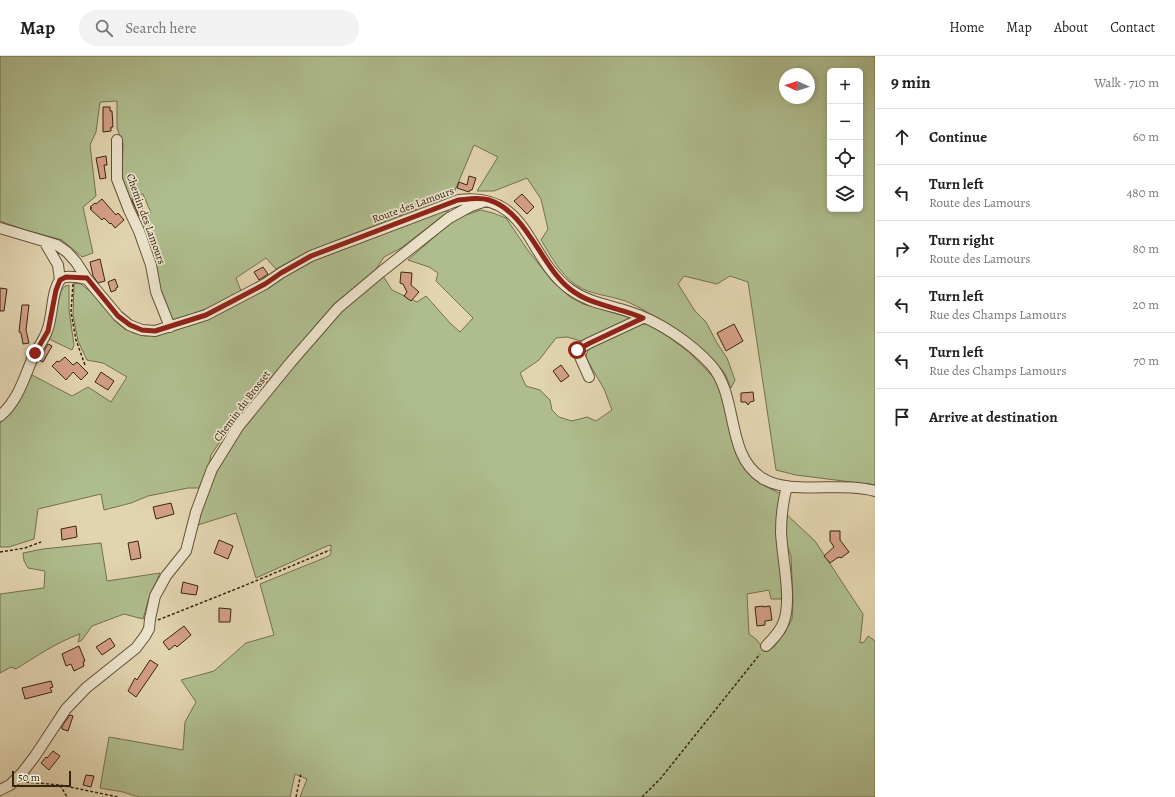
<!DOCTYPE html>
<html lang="en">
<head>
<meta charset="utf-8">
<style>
	:root { --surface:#fff; --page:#f2f2f2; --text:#222; --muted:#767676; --line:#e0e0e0 }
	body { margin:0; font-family:Alegreya,serif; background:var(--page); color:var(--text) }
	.controls { position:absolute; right:12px; top:12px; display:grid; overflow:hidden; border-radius:6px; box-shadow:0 2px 6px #0003 }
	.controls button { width:36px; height:36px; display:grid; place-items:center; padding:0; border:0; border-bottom:1px solid var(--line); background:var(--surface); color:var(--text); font:20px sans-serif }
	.compass { position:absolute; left:779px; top:12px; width:36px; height:36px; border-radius:50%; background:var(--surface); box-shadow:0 2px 6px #0003; rotate:273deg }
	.scale { position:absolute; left:12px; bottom:10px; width:59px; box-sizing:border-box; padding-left:4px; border:2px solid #37250f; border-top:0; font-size:11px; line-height:14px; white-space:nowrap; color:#37250f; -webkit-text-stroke:3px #ece3cc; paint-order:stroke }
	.stop { position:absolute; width:12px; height:12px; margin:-9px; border:3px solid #8f2418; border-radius:50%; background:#fff }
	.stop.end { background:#8f2418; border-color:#fff; box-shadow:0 1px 4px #0008 }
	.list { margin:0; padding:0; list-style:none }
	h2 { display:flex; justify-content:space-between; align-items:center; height:52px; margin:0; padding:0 16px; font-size:17px }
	h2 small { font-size:13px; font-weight:400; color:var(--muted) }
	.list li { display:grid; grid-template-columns:26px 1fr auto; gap:12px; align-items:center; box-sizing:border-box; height:56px; padding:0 16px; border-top:1px solid var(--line) }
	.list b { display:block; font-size:15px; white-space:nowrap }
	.list p { margin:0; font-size:13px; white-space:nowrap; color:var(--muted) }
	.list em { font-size:13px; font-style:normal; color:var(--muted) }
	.icon { flex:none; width:22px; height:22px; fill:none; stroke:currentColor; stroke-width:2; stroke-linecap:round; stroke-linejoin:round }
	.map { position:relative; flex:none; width:875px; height:741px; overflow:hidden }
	header { display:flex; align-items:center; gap:24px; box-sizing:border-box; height:56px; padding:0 20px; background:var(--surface); border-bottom:1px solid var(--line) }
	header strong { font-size:19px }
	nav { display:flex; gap:22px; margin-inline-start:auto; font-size:14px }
	.search { width:280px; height:36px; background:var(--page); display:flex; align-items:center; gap:10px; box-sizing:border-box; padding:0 14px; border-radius:22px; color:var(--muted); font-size:15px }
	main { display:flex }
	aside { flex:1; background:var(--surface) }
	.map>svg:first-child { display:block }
	.green { fill:#afbd8e; stroke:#73714e; fill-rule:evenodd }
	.building { fill:#d59f88; stroke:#37250f }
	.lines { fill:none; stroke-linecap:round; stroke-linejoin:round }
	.minor-casing { stroke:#625137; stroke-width:12 }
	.path { stroke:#37250f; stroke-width:1.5; stroke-dasharray:3 2; stroke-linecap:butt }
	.minor { stroke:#ece3cc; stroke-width:10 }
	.route { stroke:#8f2418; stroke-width:5 }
	.labels { text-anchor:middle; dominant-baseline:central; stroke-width:3.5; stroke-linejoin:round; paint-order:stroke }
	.street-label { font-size:11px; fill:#37250f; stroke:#ece3cc }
</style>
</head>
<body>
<header>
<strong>Map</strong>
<div class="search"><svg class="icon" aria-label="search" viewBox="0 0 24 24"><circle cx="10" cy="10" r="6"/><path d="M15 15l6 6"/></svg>Search here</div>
<nav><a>Home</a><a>Map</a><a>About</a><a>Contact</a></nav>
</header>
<main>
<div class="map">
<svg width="875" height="741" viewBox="0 0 875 741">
	<rect width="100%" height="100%" fill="#e2d4b0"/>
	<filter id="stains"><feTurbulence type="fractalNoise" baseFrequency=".005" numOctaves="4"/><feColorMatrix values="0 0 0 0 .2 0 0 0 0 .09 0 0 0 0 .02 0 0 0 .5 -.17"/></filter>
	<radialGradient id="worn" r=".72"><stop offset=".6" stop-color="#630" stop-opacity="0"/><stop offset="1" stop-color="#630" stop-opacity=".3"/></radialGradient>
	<path class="green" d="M0,0H875V429L796,419L776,414L748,226L730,220L717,228L684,220L678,228L695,255L706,266L717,287L727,302L735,324L731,332C729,327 727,322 725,318C712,297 648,253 625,245C608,239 591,239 576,229C560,218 551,200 541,184L548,173L541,143L527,122L494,135H477L498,101L474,89L453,139L309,195L276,213L266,202L236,222L241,235C219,249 196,257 171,266L160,235L139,167L151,157L143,138L130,143L122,124L123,88L117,72V45L100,46L96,76L90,89L96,140L83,151L93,197L82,201L62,184L22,173L0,165ZM830,15H860V153H830ZM785,18H809V42H785Z
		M481,154L493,157L506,162L527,193L552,225L569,240L583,248L631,262L625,267L581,285L567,281L556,282L539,304L520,317L526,330L540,334L550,344L552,354L559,361L572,365L587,361L596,365L612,354L604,333L586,302L587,296L593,288L638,268H648L670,282L690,297L718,326L736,395L745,414L759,427L781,438L783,532L782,543H771L769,534L747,538L749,578L756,583L766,596L774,591L784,578L792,563L793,545L791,500L784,481L785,457L815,485L863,558L860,587L864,586L868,580L875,585V741H300L307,723L295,718L290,741H139L123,736L100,732L109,681L183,694L185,666L196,646L181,624L214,615L246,587L274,579L260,528L329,500L331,497V489L327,490L256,522L236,457L198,469L199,458L215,416L248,364L317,280L343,252L383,220L392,234L417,246L426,240L450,267L460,276L473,262L436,225L438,217L429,211L408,204L448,169L463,160Z
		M444,155H449L401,192L384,201L376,213L334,248L293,297L239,357L211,399L209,408L199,432H188L148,440L131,447L104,454L101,438L38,453L34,483L9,491H0V367L10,358L32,319L72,340L88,331L111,346L127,321L103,307L87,304L78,285L73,259L74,227L81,228L92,237L119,267L133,277L145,280L162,278L211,261L308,207Z
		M69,229V254L74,289L72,294L49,283L61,235L65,230Z
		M101,487L107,525L160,517L149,542L143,563L124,558L92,570L82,584L78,586L80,578C57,586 37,600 16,613L11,611L0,617V538L44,532L45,515L28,512L24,505L23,497L43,493Z"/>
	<path class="building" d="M103,51H110V55H112L113,71H111V75L103,76Z
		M106,100L107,109H104L106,122L100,123L96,102Z
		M469,120L476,122L472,134H470L469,136L457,132L459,126L467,129Z
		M522,138L534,151L527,158L514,145Z
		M137,142L145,157L139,160L132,144Z
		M102,143L116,159L118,157L124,164L115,172L111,167L110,168L104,162L102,164L90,153L92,152L90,151L95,147L96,148Z
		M100,203L105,225L98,227L93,220L90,206Z
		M263,211L268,218L259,224L254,216Z
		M401,216L412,217L411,229L419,236L411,245L404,240L407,236L403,228L400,227Z
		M115,223L118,231L116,232V234L111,236L108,226Z
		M0,232L7,233L4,255H0Z
		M22,249H29L26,274L29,287L23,288L21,277L19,276Z
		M734,268L743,285L726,295L717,277Z
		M48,288L52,290L43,306L39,304Z
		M65,301L73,309L77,306L88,317L81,324L73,316L66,324L52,310L57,305L59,306Z
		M561,309L569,320L561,326L553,315Z
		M101,316L114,325L108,334L95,326Z
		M753,336L754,345L750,346L748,349L746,346H741V337Z
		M171,447L174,458L156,463L153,451Z
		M76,470L77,481L62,484L61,473Z
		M830,475H840V484L849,496L841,502L840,501L837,502L830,507L824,500L834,491L830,485Z
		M219,484L233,490L228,503L214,497Z
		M138,485L141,502L131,504L128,487Z
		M183,526L198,530L196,539L181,537Z
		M763,550V551L770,550L772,564L765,565V569L757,570L755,551Z
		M219,552L231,553L230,566H219Z
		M184,570L191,579L177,591L175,589L169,594L163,586Z
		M110,582L115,590L102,599L96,591Z
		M79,590L85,605L83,606L84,610L74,615L71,608L66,610L62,598Z
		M150,604L158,609L136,641L128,635L135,622L137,624Z
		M51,625L53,631L50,632L52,636L25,643L22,632Z
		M70,659L73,660L68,675L62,673V670Z
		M53,695L60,700L49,714L41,707L46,701L47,702Z
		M86,719L94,720L91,731L83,729Z"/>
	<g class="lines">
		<defs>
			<path id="minor" d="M117,84V123L129,154L139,175L151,209L156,236L170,271
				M0,172L57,189L67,196L76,206L87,223L118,260L129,269L142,274L155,275L206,259L265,228L281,217L311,200L459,144C530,136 526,202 571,234C589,247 610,249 630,256C659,265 691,287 711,309C739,340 725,399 762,422C789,440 842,425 875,435
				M44,185L58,209L60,224
				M589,321L577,294L589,287L643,262
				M0,360C19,344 24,321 34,299C38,291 44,284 47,275C53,261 51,236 60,224C65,218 80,222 87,223
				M766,590C773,583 781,575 784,565C792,542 782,501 781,476C781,460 783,445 787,430
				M0,734L10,729L22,717L35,700L66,653L86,632L136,592L145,580L149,573L150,563L155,540L166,520L186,495L196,456L212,413L238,371L291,306L338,252L381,216L449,162L471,150L486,145"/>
		</defs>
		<use href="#minor" class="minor-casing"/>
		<path class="path" d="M73,228L71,256L76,284L85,309
			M0,496L25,492L41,486
			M158,564L241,531L330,494
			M26,726L60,729L118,741
			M60,729L67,741
			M296,741L301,717
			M642,741L661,722L760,598"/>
		<use href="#minor" class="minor"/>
	</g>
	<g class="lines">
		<path class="route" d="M35,297L48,275L56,234L60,224L66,221L87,222L118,260L130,269L142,274L155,275L206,259L265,228L281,217L311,200L458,144C469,143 479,141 489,144C527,156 540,209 570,233C591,250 619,251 643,262L590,287L577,294"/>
	</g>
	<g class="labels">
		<g class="street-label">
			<text transform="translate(413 149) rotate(-20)">Route des Lamours</text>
			<text transform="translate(146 163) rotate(70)">Chemin des Lamours</text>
			<text transform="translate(242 350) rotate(-53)">Chemin du Brosset</text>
		</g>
	</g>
	<rect width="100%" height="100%" filter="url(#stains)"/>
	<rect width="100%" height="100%" fill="url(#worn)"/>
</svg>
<div class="controls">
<button>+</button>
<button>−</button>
<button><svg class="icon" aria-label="locate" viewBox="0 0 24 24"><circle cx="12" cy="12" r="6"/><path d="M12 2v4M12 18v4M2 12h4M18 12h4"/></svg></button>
<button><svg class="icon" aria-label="layers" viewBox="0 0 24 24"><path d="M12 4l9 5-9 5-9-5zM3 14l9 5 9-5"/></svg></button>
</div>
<svg class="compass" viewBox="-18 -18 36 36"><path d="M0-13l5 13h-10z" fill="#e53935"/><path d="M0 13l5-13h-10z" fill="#767676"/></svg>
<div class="scale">50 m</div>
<div class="stop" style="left:577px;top:294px"></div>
<div class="stop end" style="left:35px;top:297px"></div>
</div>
<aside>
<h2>9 min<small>Walk · 710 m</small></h2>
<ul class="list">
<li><svg class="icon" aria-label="ahead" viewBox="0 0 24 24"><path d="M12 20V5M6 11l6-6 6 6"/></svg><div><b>Continue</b></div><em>60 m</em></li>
<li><svg class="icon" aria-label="left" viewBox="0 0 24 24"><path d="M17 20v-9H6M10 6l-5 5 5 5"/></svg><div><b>Turn left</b><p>Route des Lamours</p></div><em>480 m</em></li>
<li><svg class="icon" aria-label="right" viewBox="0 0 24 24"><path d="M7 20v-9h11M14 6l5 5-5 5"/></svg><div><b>Turn right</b><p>Route des Lamours</p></div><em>80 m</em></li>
<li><svg class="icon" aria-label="left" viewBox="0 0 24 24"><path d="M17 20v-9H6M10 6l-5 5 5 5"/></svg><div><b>Turn left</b><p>Rue des Champs Lamours</p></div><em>20 m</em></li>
<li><svg class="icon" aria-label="left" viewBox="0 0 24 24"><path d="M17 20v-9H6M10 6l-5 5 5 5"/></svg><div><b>Turn left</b><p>Rue des Champs Lamours</p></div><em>70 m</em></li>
<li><svg class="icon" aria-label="arrive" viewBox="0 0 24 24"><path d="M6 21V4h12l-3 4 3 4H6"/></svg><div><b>Arrive at destination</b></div></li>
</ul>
</aside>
</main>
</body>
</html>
